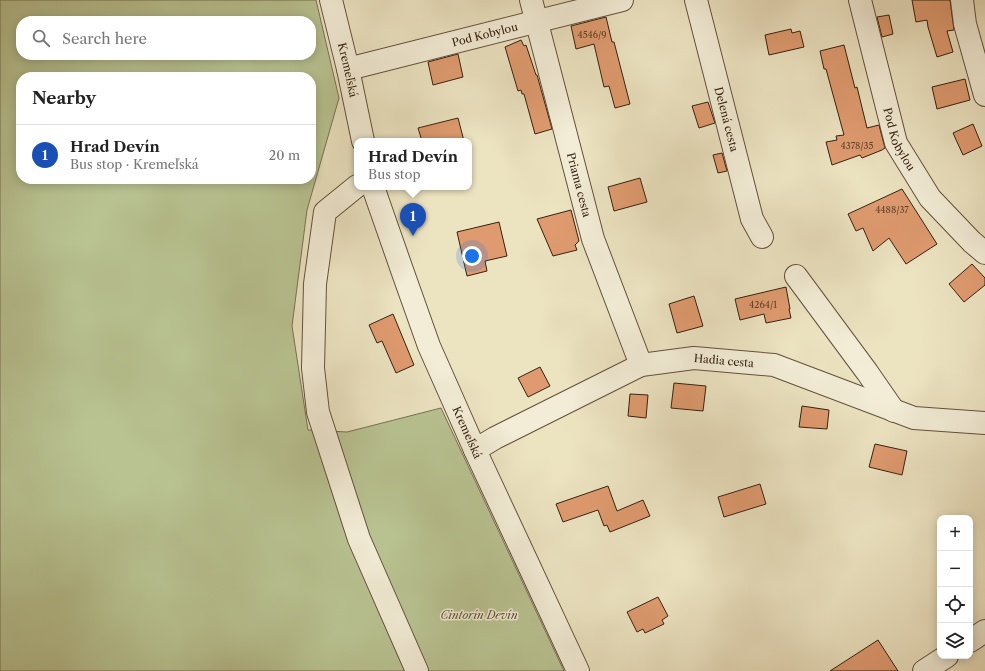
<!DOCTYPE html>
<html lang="en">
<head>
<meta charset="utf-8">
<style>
	:root { --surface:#fff; --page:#f6f6f6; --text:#222; --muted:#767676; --line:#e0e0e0; --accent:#8f2418 }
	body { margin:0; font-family:"Libre Caslon Text",serif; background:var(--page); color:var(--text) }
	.controls { position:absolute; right:12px; bottom:12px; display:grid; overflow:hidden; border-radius:8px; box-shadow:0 2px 10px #0003 }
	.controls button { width:36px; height:36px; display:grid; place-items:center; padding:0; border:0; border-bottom:1px solid var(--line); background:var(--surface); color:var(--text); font:20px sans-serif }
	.you { position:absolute; left:472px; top:256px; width:14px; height:14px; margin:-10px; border:3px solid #fff; border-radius:50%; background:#1a73e8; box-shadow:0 0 0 6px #1a73e833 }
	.badge { display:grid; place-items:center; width:26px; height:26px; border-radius:50%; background:var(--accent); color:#fff; font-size:13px; font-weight:700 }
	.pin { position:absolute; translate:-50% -33px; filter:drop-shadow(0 1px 2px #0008) }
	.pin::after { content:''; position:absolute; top:21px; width:14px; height:12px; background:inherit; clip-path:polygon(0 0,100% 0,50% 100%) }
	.popup { position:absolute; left:354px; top:138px; width:118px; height:52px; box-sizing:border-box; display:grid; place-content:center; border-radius:8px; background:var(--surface); filter:drop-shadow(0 1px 3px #0005); font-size:13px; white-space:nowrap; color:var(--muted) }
	.popup b { font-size:15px; color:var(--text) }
	.popup::after { content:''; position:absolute; left:50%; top:100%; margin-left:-8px; border:8px solid transparent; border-top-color:var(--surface) }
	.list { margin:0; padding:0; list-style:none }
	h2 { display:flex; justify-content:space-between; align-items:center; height:52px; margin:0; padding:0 16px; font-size:17px }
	h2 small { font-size:13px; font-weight:400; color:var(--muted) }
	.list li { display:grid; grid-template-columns:26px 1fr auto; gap:12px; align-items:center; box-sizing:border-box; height:60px; padding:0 16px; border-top:1px solid var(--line) }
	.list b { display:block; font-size:15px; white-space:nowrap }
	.list p { margin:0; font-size:13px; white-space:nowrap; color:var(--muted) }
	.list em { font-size:13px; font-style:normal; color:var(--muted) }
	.icon { flex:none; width:22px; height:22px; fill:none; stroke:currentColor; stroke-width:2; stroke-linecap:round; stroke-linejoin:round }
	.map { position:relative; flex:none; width:985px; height:671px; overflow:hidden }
	.search { position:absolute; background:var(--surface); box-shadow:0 2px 10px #0003; left:16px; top:16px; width:300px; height:44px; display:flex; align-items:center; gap:10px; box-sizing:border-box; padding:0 14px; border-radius:16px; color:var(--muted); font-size:15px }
	.panel { position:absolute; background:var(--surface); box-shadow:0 2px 10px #0003; left:16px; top:72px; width:300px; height:112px; border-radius:16px }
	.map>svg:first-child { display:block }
	.green { fill:#b9c392; stroke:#777251; fill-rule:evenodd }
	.building { fill:#df9b6f; stroke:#352010 }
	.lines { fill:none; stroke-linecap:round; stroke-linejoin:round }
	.minor-casing { stroke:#63513c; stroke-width:24 }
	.minor { stroke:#f3edd7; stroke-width:22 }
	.labels { text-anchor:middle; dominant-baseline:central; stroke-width:3; stroke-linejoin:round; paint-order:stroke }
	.number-label { font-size:9px; fill:#603f28 }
	.street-label { font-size:11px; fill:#352010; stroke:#f3edd7 }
	.park-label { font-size:11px; font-style:italic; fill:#5d5137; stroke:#f3edd7 }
</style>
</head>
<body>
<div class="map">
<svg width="985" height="671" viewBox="0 0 985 671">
	<rect width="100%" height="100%" fill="#ece3c1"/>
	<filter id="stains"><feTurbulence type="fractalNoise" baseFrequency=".005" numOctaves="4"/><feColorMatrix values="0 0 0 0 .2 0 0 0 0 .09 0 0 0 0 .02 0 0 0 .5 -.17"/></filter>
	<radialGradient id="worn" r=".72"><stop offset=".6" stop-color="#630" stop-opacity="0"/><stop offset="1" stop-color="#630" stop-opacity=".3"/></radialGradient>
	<path class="green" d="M0,0H316L339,98L307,210L292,326L308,430L347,432L441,408L564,671H0ZM21,21H311V55H21ZM21,77H311V179H21Z"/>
	<path class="building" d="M912,0H950L954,30L947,31L953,52L937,57L928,27L927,20L916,22Z
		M889,15L893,34L882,37L877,17Z
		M606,17L612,42H614L630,104L615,108L609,86L604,87L594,44L576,49L571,26Z
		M791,29L792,33L800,31L804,47L769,55L765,35Z
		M521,40L524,46L526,45L536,75H537L552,129L535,134L524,94H522L521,90L518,91L505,47Z
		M844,45L855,88L857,87L867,128L879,125L885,148L882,150L862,158L860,155L832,165L826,142L837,140L836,136L844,135L826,69H824L820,51Z
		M458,54L463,77L433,85L428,62Z
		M965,79L970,100L937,109L932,87Z
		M708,102L715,123L699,128L692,106Z
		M458,118L464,141H422L418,128Z
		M973,124L982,146L963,155L953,133Z
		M722,153L727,171L718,173L713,155Z
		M640,178L647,202L614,211L608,187Z
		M902,189L937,244L906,264L889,238L873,251L863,228L856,231L848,214Z
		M571,210L579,241L575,245L577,250L553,256L537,219Z
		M499,222L507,256L485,261L487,271L467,276L457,232Z
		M972,264L985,278V285L964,302L949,284Z
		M786,287L790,309H789L791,318L766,323L764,314L740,320L735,299Z
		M694,296L703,326L677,333L669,304Z
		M393,314L414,365L396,373L382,341L377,343L369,325Z
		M540,367L550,386L528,397L518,378Z
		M674,383L706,386L703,411L671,408Z
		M630,394L648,395L646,418L628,416Z
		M802,406L829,410L827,429L799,427Z
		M875,444L907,451L902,475L869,467Z
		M760,484L766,504L724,517L718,497Z
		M608,486L617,511L643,500L650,516L610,532L607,525L604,526L598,510L563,522L556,504Z
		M658,597L668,616L662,620L664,624L645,633L643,629L637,632L627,612Z
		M878,640L898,671H830Z"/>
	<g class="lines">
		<defs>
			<g id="minor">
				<path id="s1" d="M331,0L348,69L363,141"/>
				<path id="s2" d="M531,0L593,239L641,365"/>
				<path id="s3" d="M696,0L752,219L762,237"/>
				<path id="s4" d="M860,0L896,143L930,198L972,242L985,253"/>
				<path d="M962,0L965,24L985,95"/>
				<path id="s5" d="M348,69L622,0"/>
				<path d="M357,186L325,212L315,284L313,368L318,412L359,539L417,671"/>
				<path id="s6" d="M373,187L402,270L429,346L475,450L578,671"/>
				<path d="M796,276L867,372L894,411"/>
				<path id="s7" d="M475,450L495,438L641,365L694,358L774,365L914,418L985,423"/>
				<path d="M970,641L985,631"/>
				<path d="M924,671L947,656"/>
			</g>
		</defs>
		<use href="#minor" class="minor-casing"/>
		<use href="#minor" class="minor"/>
	</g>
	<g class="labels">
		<g class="number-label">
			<text x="592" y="34">4546/9</text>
			<text x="857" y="145">4378/35</text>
			<text x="892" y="209">4488/37</text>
			<text x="763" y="304">4264/1</text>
		</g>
		<g class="street-label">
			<text stroke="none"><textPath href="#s5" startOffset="141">Pod Kobylou</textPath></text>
			<text stroke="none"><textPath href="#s1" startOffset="72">Kremeľská</textPath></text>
			<text stroke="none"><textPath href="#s3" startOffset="123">Delená cesta</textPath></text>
			<text stroke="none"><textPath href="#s4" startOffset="145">Pod Kobylou</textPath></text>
			<text stroke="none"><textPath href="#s2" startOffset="191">Priama cesta</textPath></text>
			<text stroke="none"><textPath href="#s7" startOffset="270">Hadia cesta</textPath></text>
			<text stroke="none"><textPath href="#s6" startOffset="263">Kremeľská</textPath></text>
		</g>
		<g class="park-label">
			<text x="479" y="615">Cintorín Devín</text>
		</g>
	</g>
	<rect width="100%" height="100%" filter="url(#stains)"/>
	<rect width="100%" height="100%" fill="url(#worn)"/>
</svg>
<div class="controls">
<button>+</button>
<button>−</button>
<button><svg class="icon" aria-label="locate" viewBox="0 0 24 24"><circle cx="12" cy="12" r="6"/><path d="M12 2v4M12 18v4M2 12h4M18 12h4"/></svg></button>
<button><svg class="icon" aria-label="layers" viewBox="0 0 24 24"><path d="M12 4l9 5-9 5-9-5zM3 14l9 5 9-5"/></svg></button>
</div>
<div class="you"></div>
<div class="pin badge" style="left:413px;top:236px;background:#1a4fb4">1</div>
<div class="popup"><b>Hrad Devín</b>Bus stop</div>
<div class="search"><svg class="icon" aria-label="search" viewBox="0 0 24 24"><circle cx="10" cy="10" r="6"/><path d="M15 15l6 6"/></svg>Search here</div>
<section class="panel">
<h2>Nearby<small></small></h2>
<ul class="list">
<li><span class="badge" style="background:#1a4fb4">1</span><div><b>Hrad Devín</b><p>Bus stop · Kremeľská</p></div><em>20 m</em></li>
</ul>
</section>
</div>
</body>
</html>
